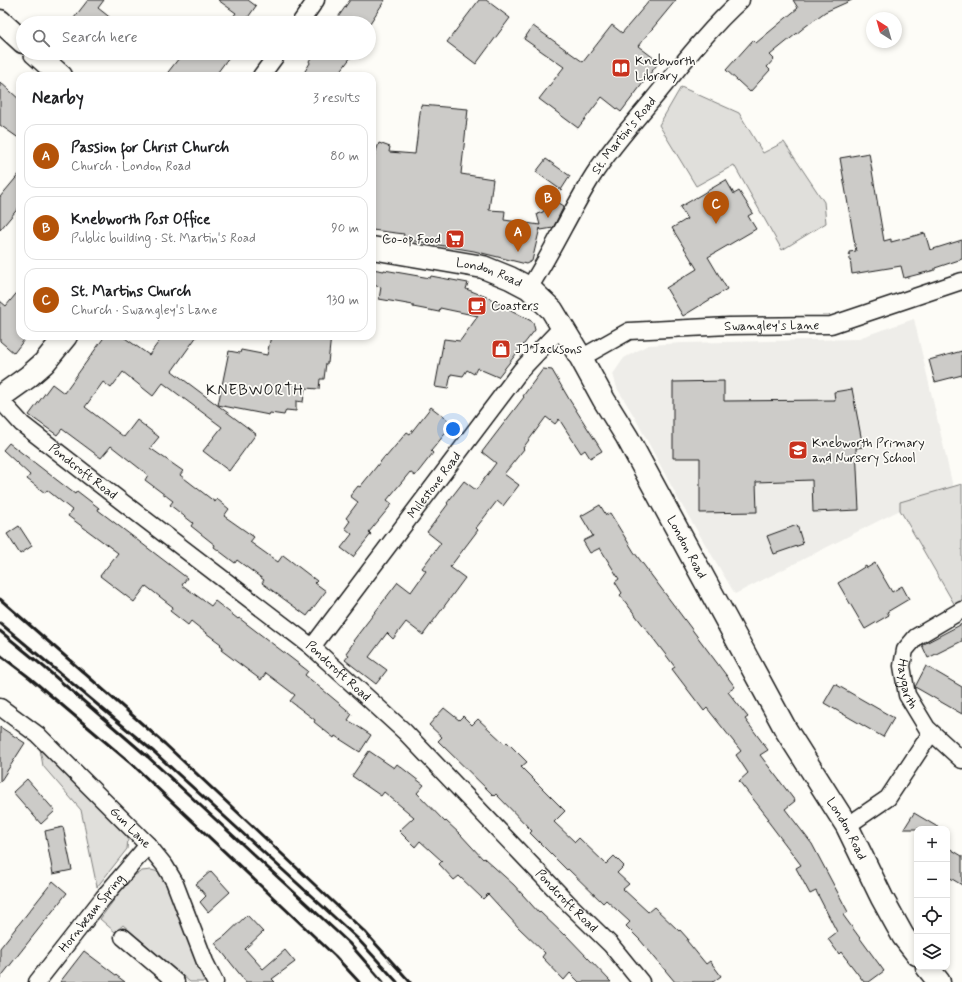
<!DOCTYPE html>
<html lang="en">
<head>
<meta charset="utf-8">
<style>
	:root { --surface:#fff; --page:#f6f6f6; --text:#202124; --muted:#757577; --line:#e0e0e0; --accent:#b45309 }
	body { margin:0; font-family:Mynerve,sans-serif; background:var(--page); color:var(--text) }
	.controls { position:absolute; right:12px; bottom:12px; display:grid; overflow:hidden; border-radius:8px; box-shadow:0 2px 6px #0003 }
	.controls button { width:36px; height:36px; display:grid; place-items:center; padding:0; border:0; border-bottom:1px solid var(--line); background:var(--surface); color:var(--text); font:20px sans-serif }
	.compass { position:absolute; left:866px; top:12px; width:36px; height:36px; border-radius:50%; background:var(--surface); box-shadow:0 2px 6px #0003; rotate:323deg }
	.you { position:absolute; left:453px; top:429px; width:14px; height:14px; margin:-10px; border:3px solid #fff; border-radius:50%; background:#1a73e8; box-shadow:0 0 0 6px #1a73e833 }
	.badge { display:grid; place-items:center; width:26px; height:26px; border-radius:50%; background:var(--accent); color:#fff; font-size:13px; font-weight:700 }
	.pin { position:absolute; translate:-50% -33px; filter:drop-shadow(0 1px 2px #0008) }
	.pin::after { content:''; position:absolute; top:21px; width:14px; height:12px; background:inherit; clip-path:polygon(0 0,100% 0,50% 100%) }
	.list { margin:0; padding:0; list-style:none }
	h2 { display:flex; justify-content:space-between; align-items:center; height:52px; margin:0; padding:0 16px; font-size:17px }
	h2 small { font-size:13px; font-weight:400; color:var(--muted) }
	.list li { display:grid; grid-template-columns:26px 1fr auto; gap:12px; align-items:center; box-sizing:border-box; height:64px; margin:0 8px 8px; padding:0 8px; border:1px solid var(--line); border-radius:12px }
	.list b { display:block; font-size:15px; white-space:nowrap }
	.list p { margin:0; font-size:13px; white-space:nowrap; color:var(--muted) }
	.list em { font-size:13px; font-style:normal; color:var(--muted) }
	.icon { flex:none; width:22px; height:22px; fill:none; stroke:currentColor; stroke-width:2; stroke-linecap:round; stroke-linejoin:round }
	.map { position:relative; flex:none; width:962px; height:982px; overflow:hidden }
	.search { position:absolute; background:var(--surface); box-shadow:0 2px 6px #0003; left:16px; top:16px; width:360px; height:44px; display:flex; align-items:center; gap:10px; box-sizing:border-box; padding:0 14px; border-radius:22px; color:var(--muted); font-size:15px }
	.panel { position:absolute; background:var(--surface); box-shadow:0 2px 6px #0003; left:16px; top:72px; width:360px; height:268px; border-radius:12px }
	.map>svg:first-child { display:block }
	.built { fill:#eeede9 }
	.green { fill:#e0dfdb; stroke:#7e7e7c }
	.building { fill:#cccbc8; stroke:#1c1c1c }
	.lines { fill:none; stroke-linecap:round; stroke-linejoin:round }
	.street-casing { stroke:#1c1c1c; stroke-width:19 }
	.secondary-casing { stroke:#1c1c1c; stroke-width:25 }
	.street { stroke:#fdfcf7; stroke-width:16 }
	.secondary { stroke:#fdfcf7; stroke-width:22 }
	.rail { stroke:#1c1c1c; stroke-width:3 }
	.labels { text-anchor:middle; dominant-baseline:central; stroke-width:3.5; stroke-linejoin:round; paint-order:stroke }
	.poi-label { font-size:13px; fill:#1c1c1c; stroke:#fdfcf7; text-anchor:start }
	.street-label { font-size:13px; fill:#1c1c1c; stroke:#fdfcf7 }
	.quarter-label { font-size:15px; letter-spacing:1px; fill:#1c1c1c; stroke:#fdfcf7 }
</style>
</head>
<body>
<div class="map">
<svg width="962" height="982" viewBox="0 0 962 982">
	<rect width="100%" height="100%" fill="#fdfcf7"/>
	<filter id="ink" filterUnits="userSpaceOnUse"><feTurbulence type="fractalNoise" baseFrequency=".025" numOctaves="2"/><feDisplacementMap in="SourceGraphic" scale="8" xChannelSelector="R" yChannelSelector="G"/><feConvolveMatrix kernelMatrix="1 2 1 2 8 2 1 2 1" color-interpolation-filters="sRGB"/></filter>
	<g filter="url(#ink)">
		<path class="built" d="M914,319L953,487L962,484L956,607L900,510L735,594L680,502L634,416L617,388L613,374L624,358L648,345L683,343L856,339Z"/>
		<path class="green" d="M681,87L739,113L763,153L784,142L824,202L826,223L782,250L734,165L696,186L659,125Z
			M962,484V604L956,607L900,510V502Z
			M39,743L123,830L128,839L127,849L97,887L81,810L43,766Z
			M151,870L159,872L164,876L209,982H190L123,925L115,932L100,919L130,878L142,871Z"/>
		<path class="building" d="M88,0H104L98,8L117,23H81L74,18Z
			M218,0H248L256,6L244,23H228L236,13Z
			M350,0H385L370,23H334Z
			M479,0H486L510,18L476,64L447,42Z
			M650,0H676L638,46L659,62L621,112L602,97L578,128L539,99L564,67L524,39L533,26L583,62L612,25L622,33Z
			M793,0H852L825,12L806,26L770,55L774,59L767,67L770,70L750,92L726,70L753,40L756,43L798,8Z
			M183,53H232L215,76H165Z
			M314,53H354L337,76H302L310,63L309,61Z
			M0,82L20,100V139L0,125Z
			M421,105L468,109L461,174L493,179L489,210L505,211L504,220L540,225L537,214L543,212L551,198L564,206L553,228L541,230L540,228L532,261L526,264L474,251L403,239L404,234L372,230V162L379,143L390,147L389,152L415,154Z
			M869,153L884,241L891,239V242L925,233L930,250L962,240V259L935,268V270L904,278L901,266L852,274L849,252L856,251L840,158Z
			M546,159L570,176L561,190L536,172Z
			M20,173V206L0,230V197Z
			M726,180L734,194L739,191L753,213L748,216L756,229L708,257L727,289L683,316L666,288L697,269L672,228L687,219L680,207Z
			M372,269L384,271V270L430,278L431,276L468,283L466,289L489,298L533,322L535,330L498,377L477,368L474,374L467,370L463,376L451,374L448,389L435,387L444,339L460,341L478,316L440,308L439,312L413,307V305L379,299L381,287L372,285Z
			M20,289V336H27L14,353L0,341V301L6,306Z
			M105,336H122L149,355L163,336H197L172,371L256,434L229,471L203,451L222,427L163,383L153,396L123,372L111,388L103,382L85,407L124,437L137,420L159,437L150,448L183,471L180,475L215,502L217,499L229,509L224,516L254,537L250,542L278,562L283,555L317,581L315,583L326,591L307,616L262,583L264,580L237,560L235,563L214,547L215,545L191,526L193,523L170,505L173,501L145,480L148,475L111,446L101,458L62,429L57,435L29,415L52,384L64,393Z
			M271,336H331L328,363H326L324,379H320L319,389L305,388L303,402L296,401V411L286,410L284,415L270,413L269,415L218,405L229,351L240,353L241,350L267,355Z
			M962,351V375L935,382L929,360Z
			M543,369L552,370L569,399L602,451L590,458L585,450L581,453L559,419L555,424L546,417L523,448L524,449L504,474L519,485L503,506L497,501L476,528L478,530L450,567L465,578L423,635L406,622L393,639L387,633L369,657L387,670L376,684L345,660L349,655L346,653L354,642L353,641L398,582L411,592L426,571L422,568L441,543L427,532L448,504L447,503L464,481L476,490L496,463L482,452L524,397L523,396Z
			M724,381V401L835,400L834,392L852,389L863,447L856,448L859,510L813,512L812,480L756,482L757,512L700,513V458H673V382Z
			M431,407L453,424L431,451L433,453L415,476L410,472L387,500L392,504L369,532L371,534L353,557L341,548L352,534L345,528L350,521L346,518L358,502L350,496L358,486L360,487L385,456L386,457L407,432L410,434Z
			M9,443L75,494L77,491L99,508L98,510L187,578L182,585L211,606L215,601L238,619L239,618L308,671L305,675L352,714L348,720L371,735L360,752L335,736L334,738L314,722L315,720L290,701L295,695L266,673L261,680L221,650L223,647L220,645L221,644L206,633L191,621L188,625L170,611L173,607L146,586L134,602L100,576L118,553L68,516L72,510L47,490L45,493L27,479L30,475L3,450Z
			M600,505L606,515L610,513L634,552L735,687L728,692L748,717L745,719L768,750L760,755L795,801L785,809L812,844L848,912L843,915L884,971L869,982H864L841,952L839,954L828,939L837,932L816,891L810,894L796,868L801,865L767,820L769,819L739,781L748,773L736,755L741,751L707,708L704,711L672,669L675,667L620,595L622,593L615,582L619,579L600,548L590,553L583,541L593,536L581,516Z
			M797,525L803,544L774,554L767,536Z
			M19,526L32,546L20,554L7,534Z
			M875,563L892,592L902,586L909,599L887,612L889,615L865,629L838,583L866,566L867,568Z
			M962,624V641L928,658L922,645Z
			M926,666L962,687V714L915,687Z
			M835,684L894,718L883,737L824,703Z
			M444,708L459,720L463,716L472,725L478,719L505,744L507,742L527,762L521,767L565,811L554,822L575,842L579,838L606,864L614,856L624,866L617,873L629,884L623,889L648,912L654,907L679,931L680,930L688,939L687,941L706,964L710,961L721,976L713,982H675L640,940L626,926L630,922L606,900L603,903L568,869L567,870L530,833L532,831L496,794L494,796L438,741L442,737L429,725Z
			M0,727L25,743L0,782Z
			M369,751L394,768L397,764L424,785L417,793L445,822L446,821L460,834L483,859L484,858L514,885L539,913L540,912L564,935L565,934L611,982H579L570,973L564,980L542,957L545,953L519,928L488,894L483,899L459,876L454,880L439,864L442,861L420,841L415,847L399,831L414,817L384,792L381,796L352,776Z
			M27,779L55,811L41,824L13,792Z
			M914,813L941,829H904Z
			M63,827L72,870L53,874L45,831Z
			M947,847L962,856V885L947,876Z
			M211,871L230,892L208,912L200,902L206,896L196,884Z
			M53,881L67,893L0,978V948Z
			M247,915L263,932L245,949L263,969L285,950L295,962L272,979L275,982H246L215,943L225,936Z
			M84,951L100,963L125,982H60Z"/>
		<g class="lines">
			<defs>
				<g id="street">
					<path d="M300,23L316,0"/>
					<path d="M261,76L278,53"/>
					<path id="s1" d="M529,288C551,254 568,217 589,182C607,152 632,125 654,98C682,64 709,29 741,0"/>
					<path id="s2" d="M581,358L629,331L729,326L831,325L962,281"/>
					<path id="s3" d="M0,400L22,424L121,501L312,647L405,732L570,905L611,945L641,982"/>
					<path id="s4" d="M962,610L916,637L905,650L902,666L907,695L927,728L962,760"/>
					<path id="s5" d="M312,647L521,370L562,327"/>
					<path id="s6" d="M0,707L38,735L148,845L165,866L174,881L205,962L215,982"/>
					<path d="M847,826L888,798L931,733"/>
					<path d="M123,937L176,982"/>
					<path id="s7" d="M37,982L103,898L148,845"/>
				</g>
				<g id="secondary">
					<path d="M0,21L23,42"/>
					<path d="M35,53L61,76"/>
					<path id="s8" d="M372,248L483,267L510,278L529,288L552,310L581,358L604,400L627,437L786,730L847,826L882,898L903,936L917,954"/>
					<path d="M0,397L28,377L44,363L66,336"/>
					<path d="M927,967L939,982"/>
				</g>
			</defs>
			<use href="#street" class="street-casing"/>
			<use href="#secondary" class="secondary-casing"/>
			<use href="#street" class="street"/>
			<use href="#secondary" class="secondary"/>
			<path class="rail" d="M0,599L165,744L365,932L410,982
				M0,623L154,752L357,938L397,982
				M0,631L44,667L148,757L349,943L383,982
				M0,655L30,678L135,767L335,956L359,982"/>
		</g>
	</g>
	<defs>
		<symbol id="library-square" viewBox="-11 -11 22 22"><rect x="-9" y="-9" width="18" height="18" rx="4" fill="#c8321e" stroke="#fdfcf7"/><path d="M-6-4Q-3-5.5-.7-3.5V5Q-3 3-6 4ZM6-4Q3-5.5 .7-3.5V5Q3 3 6 4Z" fill="#fff"/></symbol>
		<symbol id="supermarket-square" viewBox="-11 -11 22 22"><rect x="-9" y="-9" width="18" height="18" rx="4" fill="#c8321e" stroke="#fdfcf7"/><path d="M-6-5.5h2.5l.6 2H6L4.5 2H-2.5L-4.4-4H-6ZM-1.5 3.2a1.3 1.3 0 1 0 .1 0ZM3 3.2a1.3 1.3 0 1 0 .1 0Z" fill="#fff"/></symbol>
		<symbol id="cafe-square" viewBox="-11 -11 22 22"><rect x="-9" y="-9" width="18" height="18" rx="4" fill="#c8321e" stroke="#fdfcf7"/><path d="M-5.5-4.5H6V0H3Q3 3.5 0 3.5H-2.5Q-5.5 3.5-5.5 0ZM3-3.2v2h1.7v-2ZM-6 4.5H4V6H-6Z" fill="#fff"/></symbol>
		<symbol id="shop-square" viewBox="-11 -11 22 22"><rect x="-9" y="-9" width="18" height="18" rx="4" fill="#c8321e" stroke="#fdfcf7"/><path d="M-5-2.5h2.3a2.7 3.5 0 0 1 5.4 0H5L5.5 6h-11ZM-1.5-2.5h3a1.5 2.3 0 0 0-3 0Z" fill="#fff"/></symbol>
		<symbol id="school-square" viewBox="-11 -11 22 22"><rect x="-9" y="-9" width="18" height="18" rx="4" fill="#c8321e" stroke="#fdfcf7"/><path d="M0-5L7-2L0 1L-7-2ZM-4 1L0 2.5L4 1V4Q0 6-4 4Z" fill="#fff"/></symbol>
	</defs>
	<g fill-rule="evenodd">
		<use href="#library-square" x="610" y="57" width="22" height="22"/>
		<use href="#supermarket-square" x="444" y="228" width="22" height="22"/>
		<use href="#cafe-square" x="466" y="295" width="22" height="22"/>
		<use href="#shop-square" x="490" y="338" width="22" height="22"/>
		<use href="#school-square" x="787" y="439" width="22" height="22"/>
	</g>
	<g class="labels">
		<g class="poi-label">
			<text x="635" y="61">Knebworth<tspan x="635" dy="15">Library</tspan></text>
			<text x="441" y="239" text-anchor="end">Co-op Food</text>
			<text x="491" y="306">Coasters</text>
			<text x="515" y="349">JJ Jacksons</text>
			<text x="812" y="443">Knebworth Primary<tspan x="812" dy="15">and Nursery School</tspan></text>
		</g>
		<g class="street-label">
			<text stroke="none"><textPath href="#s1" startOffset="180">St. Martin's Road</textPath></text>
			<text stroke="none"><textPath href="#s8" startOffset="120">London Road</textPath></text>
			<text stroke="none"><textPath href="#s2" startOffset="198">Swangley's Lane</textPath></text>
			<text stroke="none"><textPath href="#s3" startOffset="110">Pondcroft Road</textPath></text>
			<text stroke="none"><textPath href="#s5" startOffset="203">Milestone Road</textPath></text>
			<text stroke="none"><textPath href="#s8" startOffset="468">London Road</textPath></text>
			<text stroke="none"><textPath href="#s3" startOffset="434">Pondcroft Road</textPath></text>
			<text stroke="none"><textPath href="#s4" startOffset="105">Haygarth</textPath></text>
			<text stroke="none"><textPath href="#s6" startOffset="178">Gun Lane</textPath></text>
			<text stroke="none"><textPath href="#s8" startOffset="792">London Road</textPath></text>
			<text stroke="none"><textPath href="#s3" startOffset="758">Pondcroft Road</textPath></text>
			<text stroke="none"><textPath href="#s7" startOffset="88">Hornbeam Spring</textPath></text>
		</g>
		<g class="quarter-label">
			<text x="255" y="391">KNEBWORTH</text>
		</g>
	</g>
</svg>
<div class="controls">
<button>+</button>
<button>−</button>
<button><svg class="icon" aria-label="locate" viewBox="0 0 24 24"><circle cx="12" cy="12" r="6"/><path d="M12 2v4M12 18v4M2 12h4M18 12h4"/></svg></button>
<button><svg class="icon" aria-label="layers" viewBox="0 0 24 24"><path d="M12 4l9 5-9 5-9-5zM3 14l9 5 9-5"/></svg></button>
</div>
<svg class="compass" viewBox="-18 -18 36 36"><path d="M0-13l5 13h-10z" fill="#e53935"/><path d="M0 13l5-13h-10z" fill="#757577"/></svg>
<div class="you"></div>
<div class="pin badge" style="left:518px;top:252px">A</div>
<div class="pin badge" style="left:548px;top:218px">B</div>
<div class="pin badge" style="left:716px;top:224px">C</div>
<div class="search"><svg class="icon" aria-label="search" viewBox="0 0 24 24"><circle cx="10" cy="10" r="6"/><path d="M15 15l6 6"/></svg>Search here</div>
<section class="panel">
<h2>Nearby<small>3 results</small></h2>
<ul class="list">
<li><span class="badge">A</span><div><b>Passion for Christ Church</b><p>Church · London Road</p></div><em>80 m</em></li>
<li><span class="badge">B</span><div><b>Knebworth Post Office</b><p>Public building · St. Martin's Road</p></div><em>90 m</em></li>
<li><span class="badge">C</span><div><b>St. Martins Church</b><p>Church · Swangley's Lane</p></div><em>130 m</em></li>
</ul>
</section>
</div>
</body>
</html>
